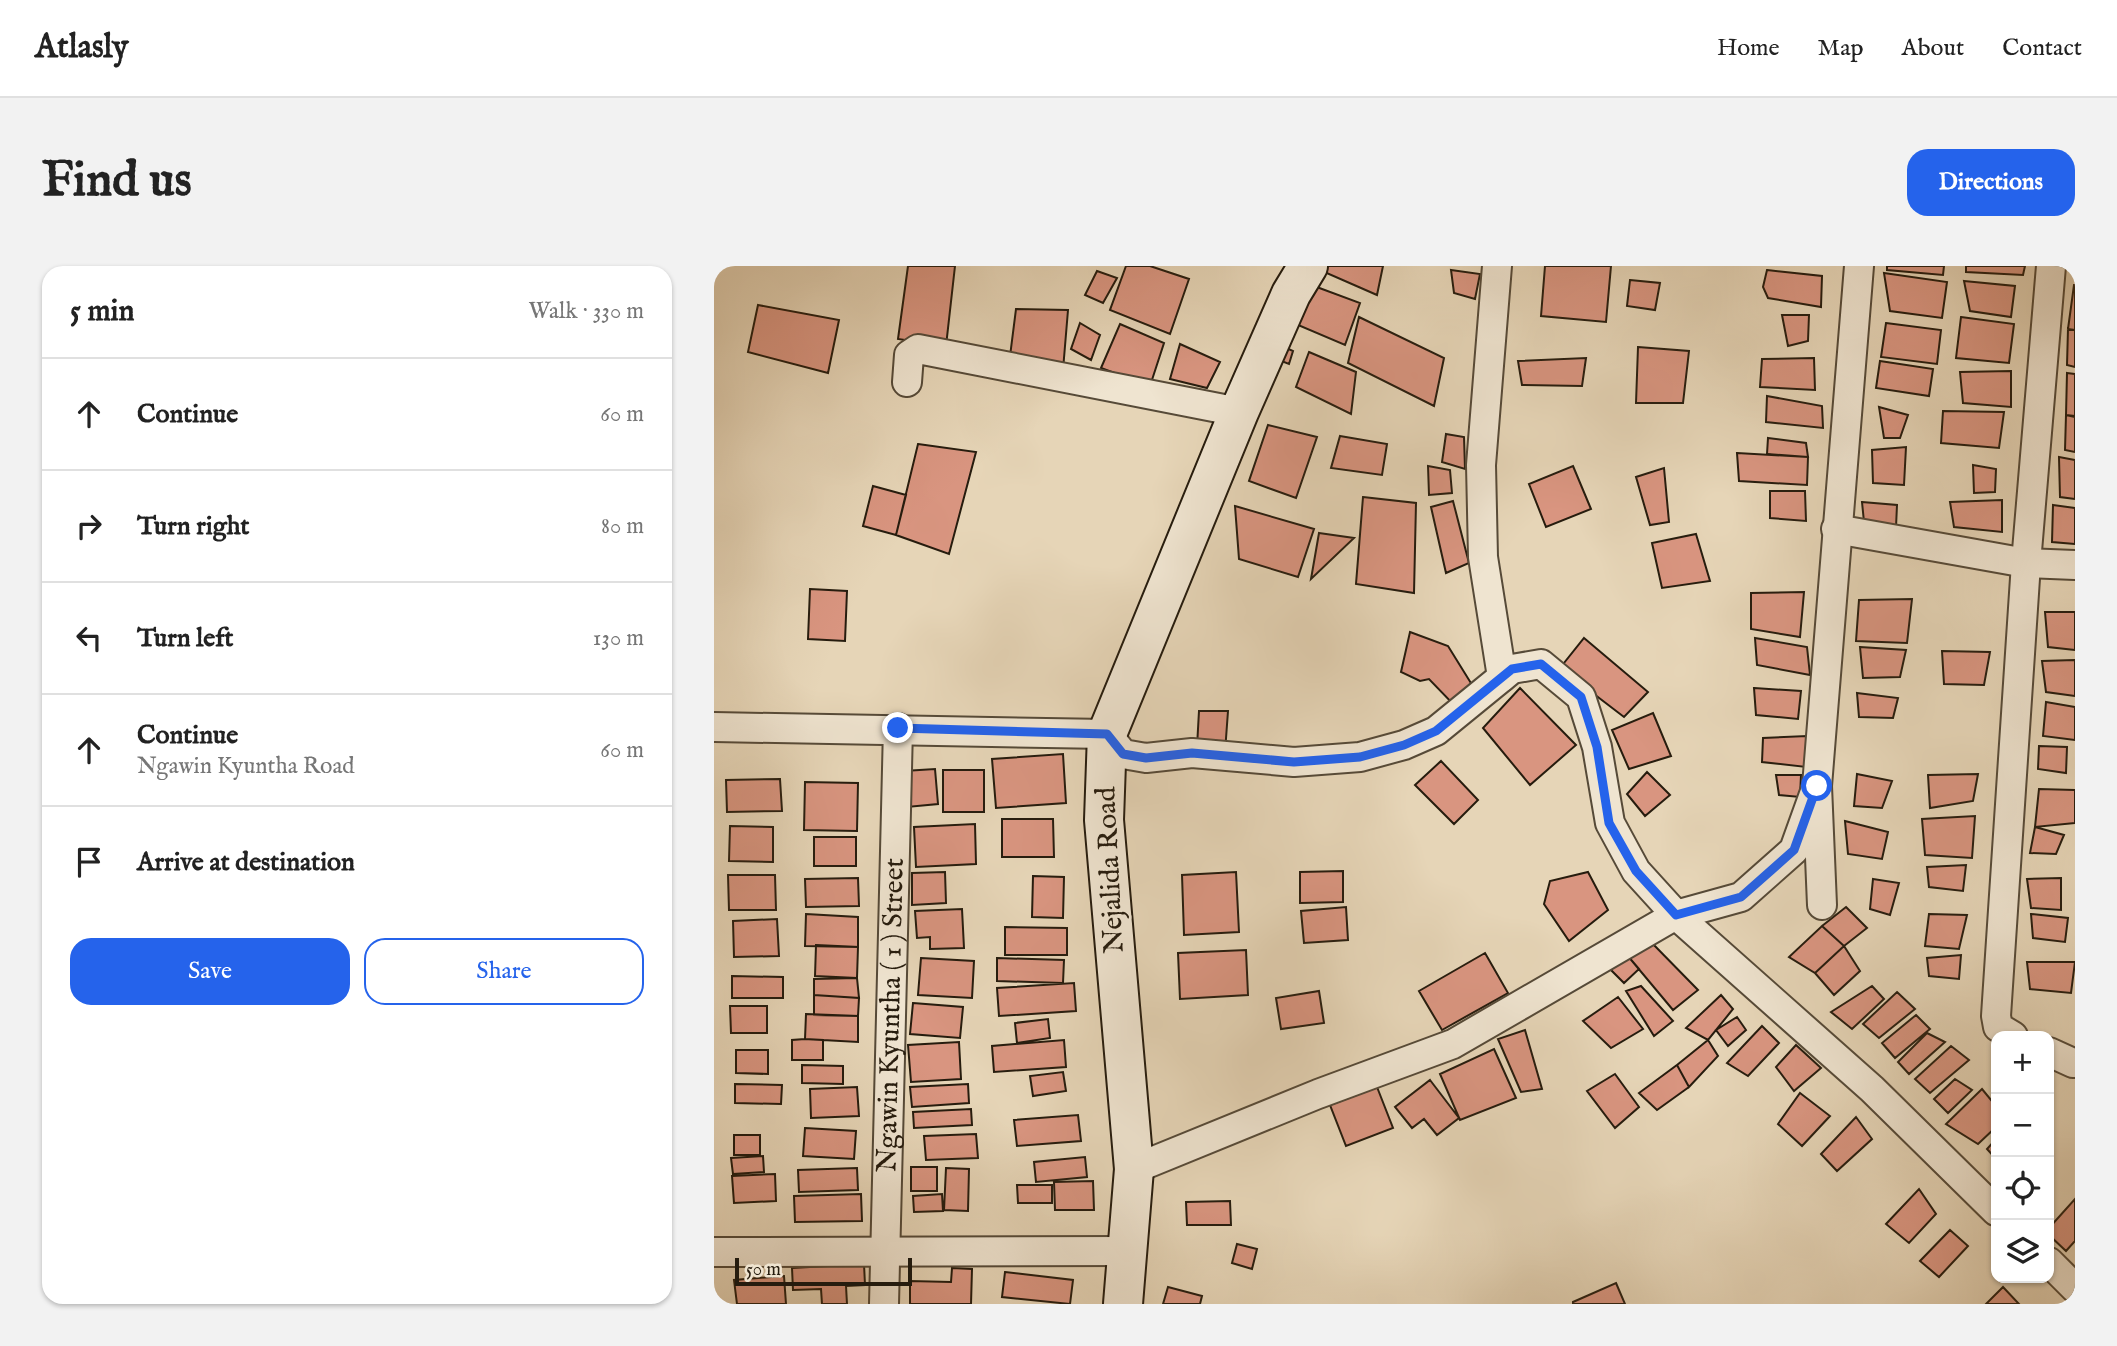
<!DOCTYPE html>
<html lang="en">
<head>
<meta charset="utf-8">
<style>
	:root { --surface:#fff; --page:#f2f2f2; --text:#222; --muted:#767676; --line:#e0e0e0; --accent:#2563eb }
	body { margin:0; font-family:"IM FELL English",serif; background:var(--page); color:var(--text) }
	.controls { position:absolute; right:21px; bottom:21px; display:grid; overflow:hidden; border-radius:14px; box-shadow:0 2px 5px #0004 }
	.controls button { width:63px; height:63px; display:grid; place-items:center; padding:0; border:0; border-bottom:2px solid var(--line); background:var(--surface); color:var(--text); font:35px sans-serif }
	.scale { position:absolute; left:21px; bottom:18px; width:177px; box-sizing:border-box; padding-left:7px; border:4px solid #261c0e; border-top:0; font-size:19px; line-height:24px; white-space:nowrap; color:#261c0e; -webkit-text-stroke:5px #efe4d0; paint-order:stroke }
	.stop { position:absolute; width:21px; height:21px; margin:-16px; border:5px solid #2563eb; border-radius:50%; background:#fff }
	.stop.end { background:#2563eb; border-color:#fff; box-shadow:0 2px 7px #0008 }
	.list { margin:0; padding:0; list-style:none }
	h2 { display:flex; justify-content:space-between; align-items:center; height:91px; margin:0; padding:0 28px; font-size:30px }
	h2 small { font-size:23px; font-weight:400; color:var(--muted) }
	.list li { display:grid; grid-template-columns:46px 1fr auto; gap:21px; align-items:center; box-sizing:border-box; height:112px; padding:0 28px; border-top:2px solid var(--line) }
	.list b { display:block; font-size:26px; white-space:nowrap }
	.list p { margin:0; font-size:23px; white-space:nowrap; color:var(--muted) }
	.list em { font-size:23px; font-style:normal; color:var(--muted) }
	.actions { display:flex; gap:14px; padding:21px 28px }
	.actions a { flex:1; padding:16px 0; border:2px solid var(--accent); border-radius:21px; text-align:center; font-size:24px; color:var(--accent) }
	.actions .main { background:var(--accent); color:#fff }
	.icon { flex:none; width:38px; height:38px; fill:none; stroke:currentColor; stroke-width:2; stroke-linecap:round; stroke-linejoin:round }
	.map { position:relative; flex:none; width:1361px; height:1038px; overflow:hidden; border-radius:21px }
	header { display:flex; align-items:center; gap:42px; box-sizing:border-box; height:98px; padding:0 35px; background:var(--surface); border-bottom:2px solid var(--line) }
	header strong { font-size:33px }
	nav { display:flex; gap:38px; margin-inline-start:auto; font-size:24px }
	.intro { display:flex; align-items:center; justify-content:space-between; box-sizing:border-box; height:168px; padding:0 42px }
	h1 { margin:0; font-size:49px }
	.button { padding:18px 32px; border-radius:21px; background:var(--accent); color:#fff; font-size:24px; font-weight:700 }
	main { display:flex; gap:42px; padding:0 42px }
	aside { flex:1; background:var(--surface); border-radius:21px; box-shadow:0 2px 5px #0004 }
	.map>svg:first-child { display:block }
	.building { fill:#d99580; stroke:#261c0e; stroke-width:2 }
	.lines { fill:none; stroke-linecap:round; stroke-linejoin:round }
	.minor-casing { stroke:#564a38; stroke-width:32 }
	.secondary-casing { stroke:#261c0e; stroke-width:42 }
	.minor { stroke:#efe4d0; stroke-width:28 }
	.secondary { stroke:#efe4d0; stroke-width:38 }
	.route { stroke:#2563eb; stroke-width:9 }
	.labels { text-anchor:middle; dominant-baseline:central; stroke-width:5; stroke-linejoin:round; paint-order:stroke }
	.street-label { font-size:28px; fill:#261c0e; stroke:#efe4d0 }
</style>
</head>
<body>
<header>
<strong>Atlasly</strong>
<nav><a>Home</a><a>Map</a><a>About</a><a>Contact</a></nav>
</header>
<div class="intro"><h1>Find us</h1><a class="button">Directions</a></div>
<main>
<aside>
<h2>5 min<small>Walk · 330 m</small></h2>
<ul class="list">
<li><svg class="icon" aria-label="ahead" viewBox="0 0 24 24"><path d="M12 20V5M6 11l6-6 6 6"/></svg><div><b>Continue</b></div><em>60 m</em></li>
<li><svg class="icon" aria-label="right" viewBox="0 0 24 24"><path d="M7 20v-9h11M14 6l5 5-5 5"/></svg><div><b>Turn right</b></div><em>80 m</em></li>
<li><svg class="icon" aria-label="left" viewBox="0 0 24 24"><path d="M17 20v-9H6M10 6l-5 5 5 5"/></svg><div><b>Turn left</b></div><em>130 m</em></li>
<li><svg class="icon" aria-label="ahead" viewBox="0 0 24 24"><path d="M12 20V5M6 11l6-6 6 6"/></svg><div><b>Continue</b><p>Ngawin Kyuntha Road</p></div><em>60 m</em></li>
<li><svg class="icon" aria-label="arrive" viewBox="0 0 24 24"><path d="M6 21V4h12l-3 4 3 4H6"/></svg><div><b>Arrive at destination</b></div></li>
</ul>
<div class="actions"><a class="main">Save</a><a>Share</a></div>
</aside>
<div class="map">
<svg width="1361" height="1038" viewBox="0 0 1361 1038">
	<rect width="100%" height="100%" fill="#e6d5b7"/>
	<filter id="stains"><feTurbulence type="fractalNoise" baseFrequency=".00286" numOctaves="4"/><feColorMatrix values="0 0 0 0 .2 0 0 0 0 .09 0 0 0 0 .02 0 0 0 .5 -.17"/></filter>
	<radialGradient id="worn" r=".72"><stop offset=".6" stop-color="#630" stop-opacity="0"/><stop offset="1" stop-color="#630" stop-opacity=".3"/></radialGradient>
	<path class="building" d="M194,0H241L232,80L184,73Z
		M412,0H436L475,13L456,68L396,44Z
		M610,0H669L663,29L608,5Z
		M831,0H897L892,56L827,50Z
		M1173,0H1230L1229,9L1173,4Z
		M1252,0H1311L1309,9L1252,6Z
		M737,4L766,8L761,33L740,27Z
		M1053,4L1108,10L1107,41L1054,32L1049,21Z
		M383,5L403,12L389,37L371,29Z
		M1170,7L1233,16L1228,52L1176,45Z
		M916,14L946,17L941,44L913,40Z
		M1250,15L1301,20L1297,51L1256,45Z
		M1360,19H1361V64L1354,63Z
		M600,20L646,37L631,79L584,59Z
		M44,39L125,54L114,107L34,86Z
		M302,43L354,44L349,104L295,98Z
		M1068,49H1095L1094,75L1074,80Z
		M645,51L730,92L720,140L634,97Z
		M1247,51L1300,58L1295,97L1242,92Z
		M366,57L386,69L377,94L357,83Z
		M1172,57L1227,64L1223,98L1167,91Z
		M406,58L450,77L436,120L387,102Z
		M1354,63L1361,64V101L1353,99Z
		M466,78L506,96L493,122L456,113Z
		M566,79L579,85L575,98L562,93Z
		M924,81L975,85L969,137H922Z
		M595,86L642,106L637,148L582,121Z
		M872,92L868,120L808,119L804,95Z
		M1100,92L1101,124L1046,121L1048,93Z
		M1166,95L1219,103L1215,130L1162,122Z
		M1297,105V141L1249,137L1246,106Z
		M1353,107L1361,108V150L1352,149Z
		M1053,130L1108,140L1109,162L1052,156Z
		M1165,141L1194,149L1186,172H1170Z
		M1229,145L1290,146L1285,182L1227,177Z
		M1352,149L1361,151V186L1351,184Z
		M554,159L603,171L582,232L535,215Z
		M732,168L750,171L751,203L728,196Z
		M626,170L673,178L668,209L617,202Z
		M1054,172L1092,177L1094,191L1053,188Z
		M204,178L262,186L235,288L182,269Z
		M1192,181L1190,219L1159,217L1158,184Z
		M1023,187L1094,191L1093,219L1025,215Z
		M1345,191L1361,194V233L1346,231Z
		M1259,199L1282,203L1281,226L1260,227Z
		M714,200L736,204L738,227L715,229Z
		M859,200L877,243L832,261L815,218Z
		M950,202L955,256L936,259L922,211Z
		M159,220L192,229L182,269L149,260Z
		M1056,225H1091L1092,255L1056,252Z
		M649,231L702,237L700,327L642,318Z
		M1288,234V266L1240,261L1236,236Z
		M739,235L755,297L732,307L717,241Z
		M1148,236L1183,239L1182,261L1150,256Z
		M1339,239L1361,242V278L1338,276Z
		M521,240L600,263L584,311L525,293Z
		M605,267L640,272L597,313Z
		M982,268L996,315L948,322L938,277Z
		M96,323L133,325L131,375L94,373Z
		M1090,326L1086,371L1037,363V327Z
		M1198,333L1193,377L1142,375L1145,334Z
		M1331,346H1361V384L1334,381Z
		M696,366L734,380L760,422L740,439L715,413L706,415L687,406Z
		M870,372L934,426L910,451L846,402Z
		M1041,372L1093,381L1096,409L1043,399Z
		M1146,381L1192,384L1186,411L1149,412Z
		M1228,385L1276,386L1270,419L1230,418Z
		M1361,394V430L1332,426L1328,395Z
		M806,422L862,479L816,519L769,462Z
		M1040,422L1087,425L1084,453L1042,449Z
		M1143,427L1184,432L1179,452L1145,451Z
		M1332,436L1361,441V474L1329,470Z
		M485,445H514L511,486L483,481Z
		M939,447L957,490L915,503L898,464Z
		M1093,470L1092,501L1048,496L1049,472Z
		M1325,480L1353,481L1352,507L1324,503Z
		M349,488L352,537L282,542L278,493Z
		M727,495L764,534L740,558L701,519Z
		M221,503L224,538L193,541L190,505Z
		M229,504H270V546H229Z
		M933,506L956,529L931,550L913,528Z
		M1143,508L1178,515L1168,542L1140,540Z
		M1264,508L1259,535L1216,542L1214,509Z
		M1062,509H1087L1086,531L1065,529Z
		M66,513L68,545L13,546L12,514Z
		M91,516L144,517L143,565L90,564Z
		M1325,523L1361,524V557L1321,561Z
		M1261,550L1258,592L1211,589L1208,553Z
		M288,553H339L340,591H288Z
		M1131,555L1174,566L1168,593L1134,588Z
		M261,558L262,598L202,601L200,561Z
		M16,560L59,561V596L15,595Z
		M1321,561L1350,569L1342,588L1316,587Z
		M100,571H142V600H100Z
		M1252,599L1249,625L1215,621L1213,601Z
		M629,605V636L586,637V606Z
		M231,606L232,637L198,639V607Z
		M522,606L525,666L470,669L468,609Z
		M874,606L894,644L855,675L830,638L836,615Z
		M14,609H61L62,644H15Z
		M319,610L350,611L349,652L318,651Z
		M144,612L145,640L92,641L91,613Z
		M1347,612V644L1317,642L1313,613Z
		M1159,613L1185,617L1176,649L1156,643Z
		M632,641L634,674L590,677L587,645Z
		M1132,641L1153,662L1130,680L1108,660Z
		M248,643L250,682L216,683V671L203,672L201,645Z
		M92,648L144,651V681L91,680Z
		M1215,648L1253,649L1245,683L1211,680Z
		M1317,648L1354,652L1351,676L1319,672Z
		M63,653L65,690L20,691L19,655Z
		M1108,660L1130,680L1101,707L1075,691Z
		M291,661L353,662V689H291Z
		M936,675L984,724L959,744L913,689Z
		M102,679L144,681L143,712L101,710Z
		M1130,680L1146,705L1120,729L1101,707Z
		M532,684L534,729L466,733L464,687Z
		M771,687L794,727L728,764L705,725Z
		M913,689L925,703L910,717L895,702Z
		M1247,689L1245,713L1215,710L1213,692Z
		M207,692L260,695L258,732L204,729Z
		M283,692L350,694L349,717L283,715Z
		M1313,696H1361L1357,727L1316,723Z
		M18,710L69,711V732H18Z
		M143,712L145,732L100,729V713Z
		M360,717L362,745L285,750L283,722Z
		M927,720L959,755L940,770L912,725Z
		M1158,720L1170,733L1138,763L1117,746Z
		M605,725L610,757L567,763L562,732Z
		M1183,726L1201,743L1165,772L1149,758Z
		M100,729L145,732L144,750L100,749Z
		M1007,729L1019,743L994,774L972,762Z
		M904,731L929,763L897,782L869,755Z
		M199,737L249,741L246,772L196,768Z
		M16,740H53V767H17Z
		M92,748L144,750V776L91,773Z
		M1202,749L1216,763L1181,792L1168,777Z
		M1023,751L1032,764L1014,780L1002,764Z
		M334,753L336,772L303,777L301,757Z
		M1048,760L1065,777L1034,810L1013,797Z
		M811,764L828,823L807,826L784,773Z
		M1213,767L1231,776L1195,808L1184,796Z
		M91,773L109,774V794H78V774Z
		M350,774L352,801L280,806L278,780Z
		M994,774L1004,790L975,821L963,799Z
		M245,776L247,813L197,816L194,779Z
		M1082,779L1107,802L1080,825L1062,801Z
		M1237,780L1255,794L1216,827L1201,813Z
		M780,783L802,832L746,854L726,808Z
		M22,784H54V808L22,807Z
		M88,799L129,800V818L88,817Z
		M963,799L975,821L943,844L925,827Z
		M349,806L352,825L319,830L316,810Z
		M901,808L925,841L901,862L873,825Z
		M1241,813L1258,824L1234,847L1220,833Z
		M716,814L745,852L723,869L710,853L698,862L681,841Z
		M21,818L68,819L67,838L21,837Z
		M254,818L255,837L198,841L196,821Z
		M143,821L145,850L97,852L96,823Z
		M663,821L679,862L632,880L616,839Z
		M1268,823L1282,840V861L1264,878L1232,858Z
		M1086,827L1116,850L1088,880L1064,858Z
		M257,843L258,859L200,862L199,846Z
		M364,849L367,875L303,880L300,854Z
		M1142,851L1158,873L1123,905L1107,888Z
		M91,862L142,865L140,893L89,890Z
		M262,868L264,892L212,894L210,870Z
		M20,869H46V889H20Z
		M1282,873V893L1273,883Z
		M49,890L50,906L19,908L17,892Z
		M371,891L373,911L322,916L320,896Z
		M197,901H223V925H197Z
		M143,902L144,924L85,926L84,904Z
		M232,902L255,903L254,945L230,944Z
		M61,908L62,935L20,937L18,910Z
		M379,915L380,944H341L340,916Z
		M303,919H338V937H304Z
		M1205,923L1222,948L1195,977L1172,958Z
		M147,928L148,955L81,956L80,930Z
		M228,928L229,945L200,946L199,930Z
		M1361,933V975L1352,985L1335,969V962Z
		M516,935L517,959H473L472,936Z
		M1236,964L1254,980L1225,1011L1206,995Z
		M523,978L543,983L538,1003L518,997Z
		M150,998L151,1019L132,1020L133,1038H108L107,1023L79,1024L78,1002Z
		M238,1002L258,1003L257,1038H196V1015L237,1016Z
		M291,1006L359,1014L356,1038L288,1031Z
		M70,1010L72,1038H23L20,1014Z
		M902,1017L911,1038H859V1036Z
		M454,1021L488,1030L486,1038H449Z
		M1289,1021L1305,1038H1272Z"/>
	<g class="lines">
		<defs>
			<g id="minor">
				<path d="M783,0L767,199L769,291L788,411"/>
				<path d="M193,116L195,89L204,83L525,146"/>
				<path d="M1122,263L1312,297L1361,299"/>
				<path d="M0,461L393,468L409,488L432,492L478,487L580,496L646,491L690,479L722,465L798,403L827,398L867,431L883,481L896,557L922,605L962,649L1158,823L1282,945"/>
				<path d="M1108,639L1103,520L1145,0"/>
				<path d="M1299,770L1284,761L1282,750L1312,297L1337,0"/>
				<path d="M1335,786L1359,797"/>
				<path d="M420,903L604,828L739,778L962,649L1027,631L1080,584L1103,520"/>
				<path d="M0,986L415,985"/>
				<path d="M1335,996L1361,1022"/>
				<path id="s1" d="M170,1038L184,462"/>
			</g>
			<path id="secondary" d="M409,1038L420,903L390,554L393,468L525,146L577,28L594,0"/>
		</defs>
		<use href="#minor" class="minor-casing"/>
		<use href="#secondary" class="secondary-casing"/>
		<use href="#minor" class="minor"/>
		<use href="#secondary" class="secondary"/>
	</g>
	<g class="lines">
		<path class="route" d="M184,462L393,468L409,488L432,492L478,487L580,496L646,491L690,479L722,465L798,403L827,398L867,431L883,481L895,557L922,605L962,649L1027,631L1080,584L1103,520"/>
	</g>
	<g class="labels">
		<g class="street-label">
			<text transform="translate(397 604) rotate(-93)">Nejalida Road</text>
			<text stroke="none"><textPath href="#s1" startOffset="289">Ngawin Kyuntha ( 1 ) Street</textPath></text>
		</g>
	</g>
	<rect width="100%" height="100%" filter="url(#stains)"/>
	<rect width="100%" height="100%" fill="url(#worn)"/>
</svg>
<div class="controls">
<button>+</button>
<button>−</button>
<button><svg class="icon" aria-label="locate" viewBox="0 0 24 24"><circle cx="12" cy="12" r="6"/><path d="M12 2v4M12 18v4M2 12h4M18 12h4"/></svg></button>
<button><svg class="icon" aria-label="layers" viewBox="0 0 24 24"><path d="M12 4l9 5-9 5-9-5zM3 14l9 5 9-5"/></svg></button>
</div>
<div class="scale">50 m</div>
<div class="stop" style="left:1103px;top:520px"></div>
<div class="stop end" style="left:184px;top:462px"></div>
</div>
</main>
</body>
</html>
